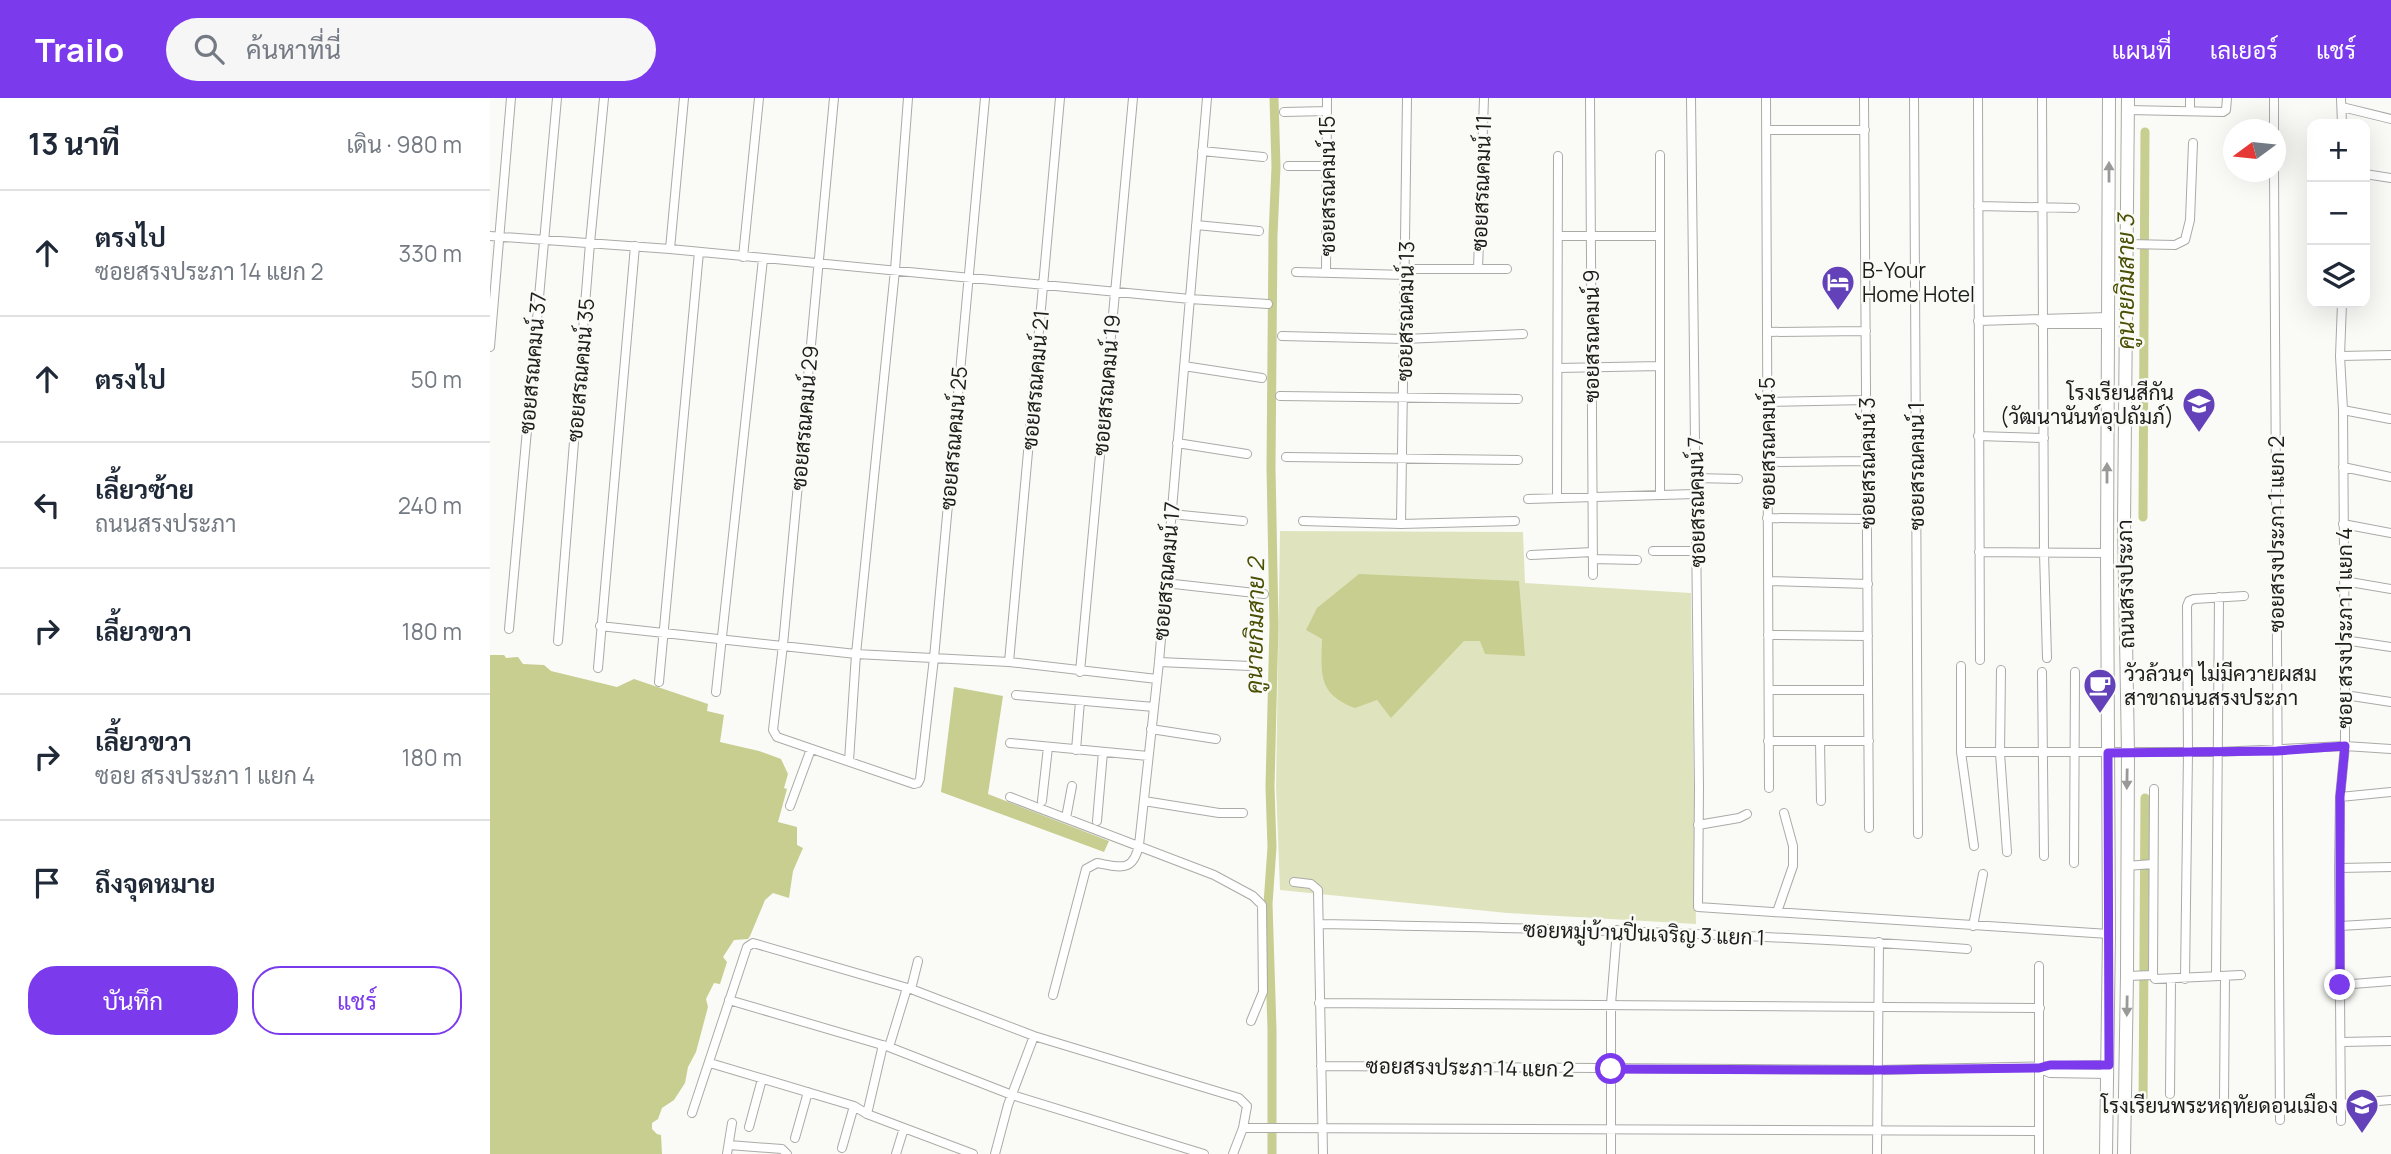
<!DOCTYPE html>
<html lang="th">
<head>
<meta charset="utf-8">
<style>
	:root { --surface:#fff; --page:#f6f6f7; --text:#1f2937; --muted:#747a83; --line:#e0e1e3; --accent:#7c3aed }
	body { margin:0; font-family:Manrope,Sarabun,sans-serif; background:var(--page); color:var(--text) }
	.controls { position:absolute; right:21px; top:21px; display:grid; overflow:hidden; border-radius:14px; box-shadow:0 7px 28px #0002 }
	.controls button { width:63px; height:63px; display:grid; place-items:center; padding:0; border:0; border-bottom:2px solid var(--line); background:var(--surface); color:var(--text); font:35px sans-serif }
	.compass { position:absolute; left:1733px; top:21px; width:63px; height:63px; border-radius:50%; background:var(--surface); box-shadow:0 7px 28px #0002; rotate:255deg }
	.stop { position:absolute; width:21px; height:21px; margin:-16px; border:5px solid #7c3aed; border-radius:50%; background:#fff }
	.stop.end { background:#7c3aed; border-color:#fff; box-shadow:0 2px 7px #0008 }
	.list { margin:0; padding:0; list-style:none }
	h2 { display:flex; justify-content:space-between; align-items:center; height:91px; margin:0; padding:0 28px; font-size:30px }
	h2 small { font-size:23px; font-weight:400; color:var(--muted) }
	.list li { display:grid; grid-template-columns:46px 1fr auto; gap:21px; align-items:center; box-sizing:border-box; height:126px; padding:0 28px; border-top:2px solid var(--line) }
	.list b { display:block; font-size:26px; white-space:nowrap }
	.list p { margin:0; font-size:23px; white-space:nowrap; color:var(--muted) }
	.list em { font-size:23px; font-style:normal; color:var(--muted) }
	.actions { display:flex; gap:14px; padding:21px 28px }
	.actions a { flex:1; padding:16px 0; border:2px solid var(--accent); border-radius:28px; text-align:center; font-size:24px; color:var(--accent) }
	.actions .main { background:var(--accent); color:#fff }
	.icon { flex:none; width:38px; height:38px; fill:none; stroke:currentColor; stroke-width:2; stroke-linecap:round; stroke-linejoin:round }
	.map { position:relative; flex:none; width:1901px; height:1056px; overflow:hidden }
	header { display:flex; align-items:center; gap:42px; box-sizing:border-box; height:98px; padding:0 35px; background:var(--accent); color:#fff }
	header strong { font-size:33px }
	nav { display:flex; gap:38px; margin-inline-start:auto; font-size:24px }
	.search { width:490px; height:63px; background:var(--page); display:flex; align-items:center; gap:18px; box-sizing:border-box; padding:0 24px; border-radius:38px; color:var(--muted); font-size:26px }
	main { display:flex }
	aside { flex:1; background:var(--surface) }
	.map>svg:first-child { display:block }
	.green { fill:#e0e4be }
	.water { fill:#c8cd90 }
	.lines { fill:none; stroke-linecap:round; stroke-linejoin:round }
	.canal { stroke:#c8cd90; stroke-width:9 }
	.minor-casing { stroke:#aaaaa7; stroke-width:10 }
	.secondary-casing { stroke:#aaaaa7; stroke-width:14 }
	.minor { stroke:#fff; stroke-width:8 }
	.secondary { stroke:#fff; stroke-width:12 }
	.oneway { fill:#999998 }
	.route { stroke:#7c3aed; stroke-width:9 }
	.labels { text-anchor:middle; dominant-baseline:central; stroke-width:5; stroke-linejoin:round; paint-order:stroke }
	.street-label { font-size:21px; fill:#1c1c1b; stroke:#fafbf7 }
	.poi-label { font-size:21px; fill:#1c1c1b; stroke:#fafbf7; text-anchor:start }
	.water-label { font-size:23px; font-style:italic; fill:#4b4f05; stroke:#fafbf7 }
</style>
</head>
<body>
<header>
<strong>Trailo</strong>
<div class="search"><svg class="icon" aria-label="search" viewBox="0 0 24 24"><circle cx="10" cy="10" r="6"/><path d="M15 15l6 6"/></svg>ค้นหาที่นี่</div>
<nav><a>แผนที่</a><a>เลเยอร์</a><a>แชร์</a></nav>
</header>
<main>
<aside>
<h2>13 นาที<small>เดิน · 980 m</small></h2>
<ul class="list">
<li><svg class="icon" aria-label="ahead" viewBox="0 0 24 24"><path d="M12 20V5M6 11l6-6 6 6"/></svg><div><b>ตรงไป</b><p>ซอยสรงประภา 14 แยก 2</p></div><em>330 m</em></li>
<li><svg class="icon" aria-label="ahead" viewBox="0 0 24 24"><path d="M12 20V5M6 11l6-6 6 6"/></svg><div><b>ตรงไป</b></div><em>50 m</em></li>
<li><svg class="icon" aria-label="left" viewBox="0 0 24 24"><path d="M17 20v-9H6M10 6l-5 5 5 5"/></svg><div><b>เลี้ยวซ้าย</b><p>ถนนสรงประภา</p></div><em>240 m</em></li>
<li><svg class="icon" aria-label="right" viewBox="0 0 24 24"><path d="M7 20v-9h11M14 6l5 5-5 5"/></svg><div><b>เลี้ยวขวา</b></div><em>180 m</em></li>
<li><svg class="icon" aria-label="right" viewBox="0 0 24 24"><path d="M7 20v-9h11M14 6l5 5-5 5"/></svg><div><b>เลี้ยวขวา</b><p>ซอย สรงประภา 1 แยก 4</p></div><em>180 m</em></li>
<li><svg class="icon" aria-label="arrive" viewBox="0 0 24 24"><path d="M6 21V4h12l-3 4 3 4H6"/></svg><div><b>ถึงจุดหมาย</b></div></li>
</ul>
<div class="actions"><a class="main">บันทึก</a><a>แชร์</a></div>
</aside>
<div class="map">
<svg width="1901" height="1056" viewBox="0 0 1901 1056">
	<rect width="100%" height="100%" fill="#fafbf7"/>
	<path class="green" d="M790,433L1033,434L1035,485L1201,495L1206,826L1017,815L790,792L786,689Z"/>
	<path class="water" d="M869,476L1029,483L1035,558L995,556L990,543H974L901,620L887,602L865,610C828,596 831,577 832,541L816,532L827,510Z
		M0,557H14L16,560L28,559L33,566L54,567L61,573L127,589L144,581L218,606L217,613L234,617L230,644L269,653L291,661L298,676L294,690L297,691L288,724L307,729V747L313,750L303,773L299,800L283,795L275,802L260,838L258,841L244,842L233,859L237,864L230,886L224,885L216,901L218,909L206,954L198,969L195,985L184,1002L172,1010L168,1021L162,1025V1031L167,1036L171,1037L172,1056H0Z
		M464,589L513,598L498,696L619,743L614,754L451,694Z"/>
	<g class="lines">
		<path class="canal" d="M1653,419L1655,34
			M1653,1010L1655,700
			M782,1056V932L778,806L782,749L780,689L784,527L781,369L783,137L786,69L784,0"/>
		<defs>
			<path id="minor" d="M344,0L293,547L283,632L287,639L424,686L428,685L430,681L444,560L495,0
				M1100,0L1103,477
				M1201,0L1209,689L1208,809L1619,836
				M1276,0L1279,690
				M1374,0L1379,730
				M1424,0L1428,736
				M1488,0L1490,562
				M1552,0L1554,455L1557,560
				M1784,0V32
				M1851,0L1852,26
				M1852,9L1901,21
				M1638,12L1733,14L1736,12L1737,0
				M1700,13V0
				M794,14L837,13
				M1276,32H1375
				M712,53L773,59
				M1170,57V397
				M798,68H839
				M1784,74L1790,1022
				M1875,76L1901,80
				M1488,108L1585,110
				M706,127L769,133
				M0,138L180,151L700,201L778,206
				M1068,138H1170
				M1638,146L1685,147L1695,142L1700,122L1703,45
				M180,151L194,0
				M253,159L269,0
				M916,171H1017
				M988,171L994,0
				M806,174L916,177
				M836,175L837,0
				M1488,223L1618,219
				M1550,224L1554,226H1618
				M1277,234L1376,233
				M792,238L914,241L1033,236
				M0,249L21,0
				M1850,258L1901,257
				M694,268L772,280
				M1068,270L1170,268
				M790,298L1028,301
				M1277,304L1376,302
				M1853,312L1900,321
				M1488,338L1554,340
				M687,345L757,356
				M796,359L1028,362
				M1277,364L1377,363
				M1853,369L1901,379
				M1205,380L1248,381
				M1067,400L1068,58
				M1038,401L1205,396
				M681,416L753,423
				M1277,420L1377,421
				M813,423L911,426L1025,423
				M911,426L917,0
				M1853,426L1901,435
				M1163,453H1206
				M1489,454L1617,455
				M1041,457L1103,454
				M1103,461L1147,462
				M1278,483L1378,486
				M1854,483L1901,491
				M675,485L774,496
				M110,528L366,556L519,564L667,581
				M19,531L67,0
				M1278,537L1378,538
				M1854,542L1901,549
				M68,543L100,145L114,0
				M519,564L570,0
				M669,564L760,568
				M1471,568V654L1484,748
				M108,570L145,148
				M1511,572L1510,655L1517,754
				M590,574L643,0
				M1552,574L1554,758
				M169,584L209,154
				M1279,592H1378
				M226,594L273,161
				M526,597L664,609
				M1855,597L1901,604
				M661,631L726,641
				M1278,643H1379
				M1330,643L1331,703
				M520,645L658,658
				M586,652L590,603
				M1471,654H1728L1855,648L1901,651
				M359,663L366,556L405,172L418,0
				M520,699L724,777L763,798L772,807L773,894L761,923
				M1850,699L1901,694
				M552,703L558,649
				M654,703L729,715H753
				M300,708L321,651
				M576,720L582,688
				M607,723L613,654
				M1208,727L1249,720L1257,716
				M1584,765L1585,574
				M1636,768L1663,766
				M1849,770L1901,769
				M804,784L821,786L828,792L833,1056
				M1287,814L1303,768V748L1294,715
				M830,826C1046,830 1261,835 1477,851
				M1483,828L1493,776
				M1850,828L1901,825
				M1549,868V1056
				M1663,877L1664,691
				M1637,878L1663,877L1665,881L1751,877
				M1726,878L1729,499
				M1695,881L1698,654L1697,508L1699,503L1704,501L1754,498
				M1850,887L1901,883
				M421,891L428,863
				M563,897L596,771L607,765C630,769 643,775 649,747L669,564L717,0
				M239,902L399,949L522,997L714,1056
				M829,905L1550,910
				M1851,944L1901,943
				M399,949L417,890
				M220,965L364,1008L377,1016L483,1056
				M831,968L1388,972L1619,967
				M1549,970L1560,975L1619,976
				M1680,996L1681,882
				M1734,1003L1735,878
				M1851,1006L1901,1002
				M202,1015L257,849L263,845L421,891L544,938L749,1000L757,1008L753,1030L743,1056
				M377,1016L393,947
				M1851,1023L1849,770L1850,699L1855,648V597L1853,312L1850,258L1852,205
				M259,1029L272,981
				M753,1030L1549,1033
				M305,1040L318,994
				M239,1047L292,1051L297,1056
				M352,1050L364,1008
				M237,1056L242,1025
				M406,1056L414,1030
				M505,1056L518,1007L544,938
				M1121,1056V906L1127,832
				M1387,1056L1389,844"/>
			<path id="secondary" d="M1616,1056L1619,836L1617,455L1619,0
				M1634,1056L1637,878L1638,655L1634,426L1638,0"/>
		</defs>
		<use href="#minor" class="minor-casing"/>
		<use href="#secondary" class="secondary-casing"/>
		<use href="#minor" class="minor"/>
		<use href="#secondary" class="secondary"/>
	</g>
	<defs><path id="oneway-solid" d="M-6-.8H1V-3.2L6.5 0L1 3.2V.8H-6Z" transform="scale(1.75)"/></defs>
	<g class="oneway">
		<use href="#oneway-solid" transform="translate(1619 74) rotate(-90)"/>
		<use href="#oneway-solid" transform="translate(1617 375) rotate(-90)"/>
		<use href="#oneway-solid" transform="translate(1637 681) rotate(91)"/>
		<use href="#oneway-solid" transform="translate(1637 908) rotate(91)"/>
	</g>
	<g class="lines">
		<path class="route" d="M1121,971L1388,972L1549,970L1560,967H1619L1618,655L1787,653L1855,648L1850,699V887"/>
	</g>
	<defs>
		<symbol id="hotel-pin" viewBox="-11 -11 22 30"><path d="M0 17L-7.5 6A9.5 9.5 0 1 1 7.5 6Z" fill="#6241b9" stroke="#fafbf7"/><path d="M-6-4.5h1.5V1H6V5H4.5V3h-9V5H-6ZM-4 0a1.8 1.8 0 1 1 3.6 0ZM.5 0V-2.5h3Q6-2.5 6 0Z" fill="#fff"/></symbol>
		<symbol id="school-pin" viewBox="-11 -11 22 30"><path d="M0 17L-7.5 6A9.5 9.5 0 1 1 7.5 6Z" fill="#6241b9" stroke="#fafbf7"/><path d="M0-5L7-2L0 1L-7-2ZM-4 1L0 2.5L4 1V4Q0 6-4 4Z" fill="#fff"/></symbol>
		<symbol id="cafe-pin" viewBox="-11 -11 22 30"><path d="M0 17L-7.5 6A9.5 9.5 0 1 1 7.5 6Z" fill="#6241b9" stroke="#fafbf7"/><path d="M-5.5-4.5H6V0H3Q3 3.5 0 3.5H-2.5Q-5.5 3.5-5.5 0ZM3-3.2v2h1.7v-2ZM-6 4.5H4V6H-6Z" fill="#fff"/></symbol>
	</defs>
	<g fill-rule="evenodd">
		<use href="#hotel-pin" x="1329" y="165" width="38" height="52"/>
		<use href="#school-pin" x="1690" y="287" width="38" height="52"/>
		<use href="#cafe-pin" x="1591" y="568" width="38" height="52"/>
		<use href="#school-pin" x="1853" y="988" width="38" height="52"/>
	</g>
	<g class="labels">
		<g class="street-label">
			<text transform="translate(991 85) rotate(-88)">ซอยสรณคมน์ 11</text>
			<text transform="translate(837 88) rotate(-90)">ซอยสรณคมน์ 15</text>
			<text transform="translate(915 213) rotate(-89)">ซอยสรณคมน์ 13</text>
			<text transform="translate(1101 238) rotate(-90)">ซอยสรณคมน์ 9</text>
			<text transform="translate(42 265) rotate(-85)">ซอยสรณคมน์ 37</text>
			<text transform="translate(90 272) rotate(-85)">ซอยสรณคมน์ 35</text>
			<text transform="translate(545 282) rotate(-85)">ซอยสรณคมน์ 21</text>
			<text transform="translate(616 287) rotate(-85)">ซอยสรณคมน์ 19</text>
			<text transform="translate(314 320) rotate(-85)">ซอยสรณคมน์ 29</text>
			<text transform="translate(463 340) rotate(-85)">ซอยสรณคมน์ 25</text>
			<text transform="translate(1277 345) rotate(-90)">ซอยสรณคมน์ 5</text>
			<text transform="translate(1377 365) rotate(-90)">ซอยสรณคมน์ 3</text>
			<text transform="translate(1426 368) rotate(-90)">ซอยสรณคมน์ 1</text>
			<text transform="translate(1206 404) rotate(-91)">ซอยสรณคมน์ 7</text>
			<text transform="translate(1786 436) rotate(-90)">ซอยสรงประภา 1 แยก 2</text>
			<text transform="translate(676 473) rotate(-85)">ซอยสรณคมน์ 17</text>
			<text transform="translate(1635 486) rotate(-91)">ถนนสรงประภา</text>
			<text transform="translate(1854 530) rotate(-90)">ซอย สรงประภา 1 แยก 4</text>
			<text transform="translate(1154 835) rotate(2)">ซอยหมู่บ้านปิ่นเจริญ 3 แยก 1</text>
			<text transform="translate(980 969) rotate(1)">ซอยสรงประภา 14 แยก 2</text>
		</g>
		<g class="poi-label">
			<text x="1372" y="172">B-Your<tspan x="1372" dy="24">Home Hotel</tspan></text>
			<text x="1684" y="294" text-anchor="end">โรงเรียนสีกัน<tspan x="1684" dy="24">(วัฒนานันท์อุปถัมภ์)</tspan></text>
			<text x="1634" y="575">วัวล้วนๆ ไม่มีควายผสม<tspan x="1634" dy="24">สาขาถนนสรงประภา</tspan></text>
			<text x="1848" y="1007" text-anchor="end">โรงเรียนพระหฤทัยดอนเมือง</text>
		</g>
		<g class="water-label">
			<text transform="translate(1635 184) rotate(-90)">คูนายกิมสาย 3</text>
			<text transform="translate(764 528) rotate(-89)">คูนายกิมสาย 2</text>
		</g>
	</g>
</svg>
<div class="controls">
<button>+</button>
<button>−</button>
<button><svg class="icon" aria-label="layers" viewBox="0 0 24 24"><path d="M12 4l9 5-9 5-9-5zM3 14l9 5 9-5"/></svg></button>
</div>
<svg class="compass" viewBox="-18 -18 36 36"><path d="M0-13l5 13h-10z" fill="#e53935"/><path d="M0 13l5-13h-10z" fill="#747a83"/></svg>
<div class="stop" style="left:1121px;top:971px"></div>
<div class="stop end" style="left:1850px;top:887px"></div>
</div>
</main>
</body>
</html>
